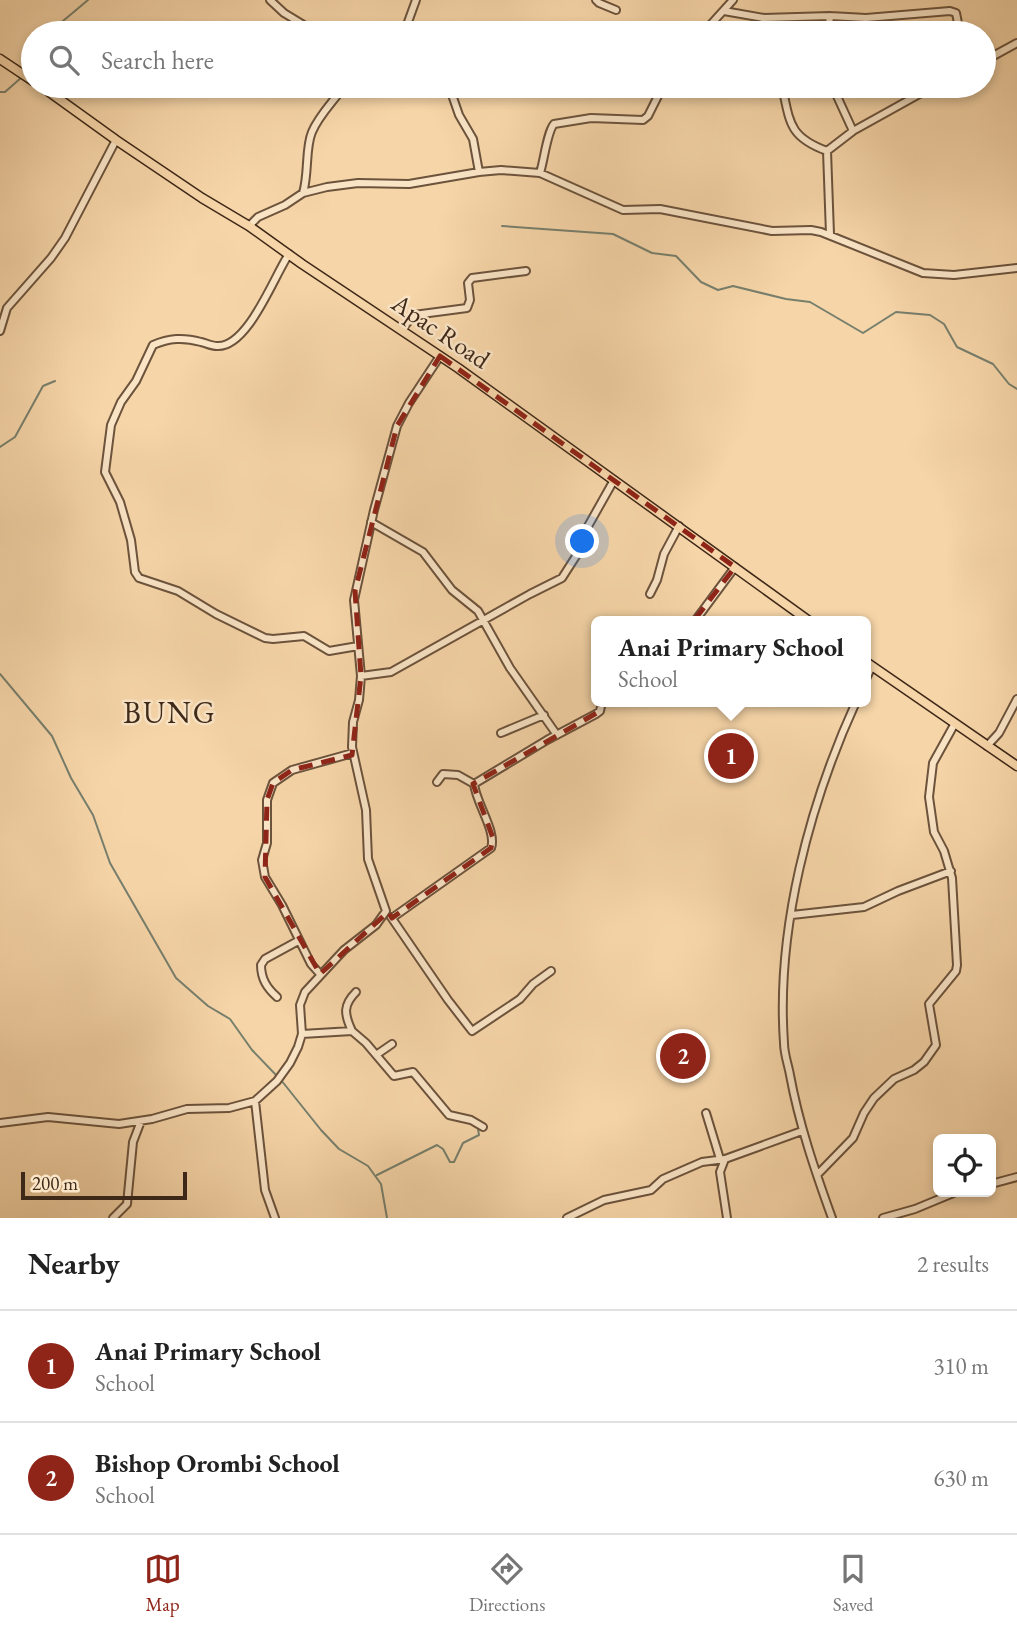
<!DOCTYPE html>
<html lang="en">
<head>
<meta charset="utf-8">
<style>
	:root { --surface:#fff; --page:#f2f2f2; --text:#222; --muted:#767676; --line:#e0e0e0; --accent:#8f2418 }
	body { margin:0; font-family:"EB Garamond",serif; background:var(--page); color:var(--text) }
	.controls { position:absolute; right:21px; bottom:21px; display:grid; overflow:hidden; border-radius:10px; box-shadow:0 4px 10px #0003 }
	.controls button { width:63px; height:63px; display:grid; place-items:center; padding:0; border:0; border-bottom:2px solid var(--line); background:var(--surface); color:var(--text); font:35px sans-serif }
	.scale { position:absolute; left:21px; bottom:18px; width:166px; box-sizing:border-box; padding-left:7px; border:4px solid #3e2818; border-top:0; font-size:19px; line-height:24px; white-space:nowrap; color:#3e2818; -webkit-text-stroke:5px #f9e4c6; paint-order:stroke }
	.you { position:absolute; left:583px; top:542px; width:24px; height:24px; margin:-18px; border:5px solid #fff; border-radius:50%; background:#1a73e8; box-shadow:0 0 0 10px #1a73e833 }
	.badge { display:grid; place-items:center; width:46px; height:46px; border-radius:50%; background:var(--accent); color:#fff; font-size:23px; font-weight:700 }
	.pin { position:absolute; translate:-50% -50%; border:4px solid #fff; box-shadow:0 2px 7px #0006 }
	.popup { position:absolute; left:591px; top:616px; width:280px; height:91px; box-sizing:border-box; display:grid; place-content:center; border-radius:10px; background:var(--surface); filter:drop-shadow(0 2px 5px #0005); font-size:23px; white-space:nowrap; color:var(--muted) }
	.popup b { font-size:26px; color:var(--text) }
	.popup::after { content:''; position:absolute; left:50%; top:100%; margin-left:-14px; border:14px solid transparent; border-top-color:var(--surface) }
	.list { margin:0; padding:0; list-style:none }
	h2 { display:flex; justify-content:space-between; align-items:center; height:91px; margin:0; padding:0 28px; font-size:30px }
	h2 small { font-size:23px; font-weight:400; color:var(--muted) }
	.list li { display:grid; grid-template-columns:46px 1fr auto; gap:21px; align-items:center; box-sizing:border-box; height:112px; padding:0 28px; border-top:2px solid var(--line) }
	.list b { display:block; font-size:26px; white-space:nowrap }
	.list p { margin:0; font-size:23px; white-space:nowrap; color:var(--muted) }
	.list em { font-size:23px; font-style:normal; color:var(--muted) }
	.icon { flex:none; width:38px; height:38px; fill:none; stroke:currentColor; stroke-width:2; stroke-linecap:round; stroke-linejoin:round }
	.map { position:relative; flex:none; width:1017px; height:1218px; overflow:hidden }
	.search { position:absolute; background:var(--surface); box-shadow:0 4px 10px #0003; left:21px; right:21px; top:21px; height:77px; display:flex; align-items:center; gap:18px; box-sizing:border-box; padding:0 24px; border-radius:38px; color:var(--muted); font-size:26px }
	.sheet { height:315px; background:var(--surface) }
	nav { display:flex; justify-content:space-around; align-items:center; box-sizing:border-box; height:98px; border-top:2px solid var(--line); background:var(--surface); font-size:19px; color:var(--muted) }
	nav a { display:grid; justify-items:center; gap:4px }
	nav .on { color:var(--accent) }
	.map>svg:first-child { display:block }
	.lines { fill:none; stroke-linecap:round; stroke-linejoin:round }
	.stream { stroke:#777f6d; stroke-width:2 }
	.minor-casing { stroke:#6c533c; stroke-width:10 }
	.major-casing { stroke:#3e2818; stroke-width:11 }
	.minor { stroke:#f9e4c6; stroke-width:6 }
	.major { stroke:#f6d5a8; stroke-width:8 }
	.marked { fill:none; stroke:#8f2418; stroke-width:5; stroke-dasharray:14 9; stroke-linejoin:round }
	.labels { text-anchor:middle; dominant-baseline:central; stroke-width:5; stroke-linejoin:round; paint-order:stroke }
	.street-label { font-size:26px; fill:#3e2818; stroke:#f9e4c6 }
	.quarter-label { font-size:30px; letter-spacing:2px; fill:#3e2818; stroke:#f9e4c6 }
</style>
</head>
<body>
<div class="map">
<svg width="1017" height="1218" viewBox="0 0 1017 1218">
	<rect width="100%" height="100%" fill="#f6d5a8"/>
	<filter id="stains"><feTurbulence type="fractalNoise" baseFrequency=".00286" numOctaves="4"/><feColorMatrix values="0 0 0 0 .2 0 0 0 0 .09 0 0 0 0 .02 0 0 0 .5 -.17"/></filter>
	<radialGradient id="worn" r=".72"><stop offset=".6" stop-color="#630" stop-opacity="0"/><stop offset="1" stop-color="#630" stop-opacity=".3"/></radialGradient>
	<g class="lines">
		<path class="stream" d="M51,33L57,26L88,0
			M26,73L33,58
			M0,92H5L22,77
			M502,226L613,234L652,253L676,256L701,282L718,290L733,286L786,299L810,302L863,333L896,312L930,315L944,324L957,347L993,364L1009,384L1017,389
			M0,447L15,437L43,386L55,381
			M0,674L52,736L71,778L93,815L110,863L176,978L208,1006L230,1019L252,1050L277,1076
			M281,1080L321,1130L339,1149L368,1166L381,1184L387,1218
			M377,1175L437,1145L443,1149L450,1162H454L463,1143L479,1135L478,1129"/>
		<defs>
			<path id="minor" d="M270,0L284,13L317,33
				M596,0L599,3L616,10
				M724,11L764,18L763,33
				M764,18L830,16L866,18L950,11L956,13L960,33
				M314,30L326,29L334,33
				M404,33L416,0
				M703,33L733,0
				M828,33L830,16
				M984,61L1017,43
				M449,86L459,115L473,139L479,172
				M782,86C790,123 789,137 827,151
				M837,86L836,94L853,131
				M540,173C544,161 547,132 554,124L591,118L643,120L648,116L663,86
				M303,193C309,173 305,148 312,132C319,115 334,101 344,86
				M249,226L258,217L285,205L303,193L327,187L358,183L409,184L479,172L501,170L540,173L623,210L660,209L772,231L811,230L821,232L923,273L954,275L1017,268
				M830,234L827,151L853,131L934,86
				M289,254C274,276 248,348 217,346C211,346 206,343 201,342C183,337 169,338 153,345L136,381L121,402L111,425L105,472L120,502L131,540L135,572L139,578L178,591L216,614L265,638L273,639L304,636L329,651L358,646
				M401,330L414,315L467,308L470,300L468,283L472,278L526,271
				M0,331L7,308L51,258L65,238L116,140
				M371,522L423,552L452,590L478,611L510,668L557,735
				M650,594L657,580L664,554L679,526
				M695,621L735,567
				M361,676L391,672L530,594L562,578L578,553L587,528L614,480
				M866,679L872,666
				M501,733L544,715
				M987,746L999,733L1017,699
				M437,782L443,774L458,775L474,784
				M792,915L864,907L898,891L951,871
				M391,917L448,1000L472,1031L520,999L533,984L551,971
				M392,918L491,848C497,832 476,803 474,784L547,740L596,714L600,711L602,702
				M320,974L311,964L282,905L265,877L262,860L267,843V800L273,783L292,770L353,753
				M277,997C267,988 261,979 261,965L265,959L298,941
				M352,1031C344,1014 343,1005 356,992
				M302,1034L352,1031L366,1043L394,1076L413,1072L449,1115L471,1120L483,1127
				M376,1055L392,1044
				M255,1101L265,1190L275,1218
				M706,1113L720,1159
				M0,1123L48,1117L119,1124L152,1119L187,1109L229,1108L255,1101L277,1081L290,1063L298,1047L302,1034L300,1005L305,992L344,950L376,925L386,911L368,859L366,810L352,747L353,722L359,700L361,676L354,600L374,510L397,426L409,403L440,356
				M725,1159L720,1172L727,1218
				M818,1174L853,1138L864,1113L874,1098L894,1079L914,1070L924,1062L936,1045L929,1004L956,971L957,965L952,878L944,851L934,832L929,797L933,763L954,725
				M991,1184L1017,1177
				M113,1218L127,1204L133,1142L141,1121
				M567,1218L604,1200L651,1190L663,1179L702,1162L725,1159L802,1131
				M832,1218C815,1171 799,1124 790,1075C788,1064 784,1054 784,1043C776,930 809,805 856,702
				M883,1218L915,1209L956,1192"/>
			<path id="major" d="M0,59L33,81
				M41,86L116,140L202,198L249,226L302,264L458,368L809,621
				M866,662L1017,766"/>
		</defs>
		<use href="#minor" class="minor-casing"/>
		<use href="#major" class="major-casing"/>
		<use href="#minor" class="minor"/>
		<use href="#major" class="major"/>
	</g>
	<path class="marked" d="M440,356L735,567L689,627L608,676L599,691L600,711L473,784L493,838L491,848L392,918L388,912L320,974L265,877L267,800L273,783L292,770L352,755L361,676L355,591L397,426Z"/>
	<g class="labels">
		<g class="street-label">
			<text transform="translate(441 331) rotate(34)">Apac Road</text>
		</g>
		<g class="quarter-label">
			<text x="170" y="712">BUNG</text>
		</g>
	</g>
	<rect width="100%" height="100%" filter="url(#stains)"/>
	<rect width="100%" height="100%" fill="url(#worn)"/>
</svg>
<div class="controls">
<button><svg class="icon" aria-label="locate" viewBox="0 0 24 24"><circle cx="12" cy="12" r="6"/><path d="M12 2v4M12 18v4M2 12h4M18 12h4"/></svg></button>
</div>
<div class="scale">200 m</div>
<div class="you"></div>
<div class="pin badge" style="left:731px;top:756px">1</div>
<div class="popup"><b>Anai Primary School</b>School</div>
<div class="pin badge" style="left:683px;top:1056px">2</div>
<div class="search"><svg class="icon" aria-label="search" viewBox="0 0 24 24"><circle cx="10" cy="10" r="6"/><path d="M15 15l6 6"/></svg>Search here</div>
</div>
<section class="sheet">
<h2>Nearby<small>2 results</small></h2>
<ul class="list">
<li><span class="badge">1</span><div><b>Anai Primary School</b><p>School</p></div><em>310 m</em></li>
<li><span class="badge">2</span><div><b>Bishop Orombi School</b><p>School</p></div><em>630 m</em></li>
</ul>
</section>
<nav>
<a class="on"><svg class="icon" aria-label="map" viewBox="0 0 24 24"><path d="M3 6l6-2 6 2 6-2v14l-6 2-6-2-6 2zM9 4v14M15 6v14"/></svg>Map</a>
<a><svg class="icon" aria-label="directions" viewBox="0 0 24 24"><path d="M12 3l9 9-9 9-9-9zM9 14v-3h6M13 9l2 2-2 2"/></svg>Directions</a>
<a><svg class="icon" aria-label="saved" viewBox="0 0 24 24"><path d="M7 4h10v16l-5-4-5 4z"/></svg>Saved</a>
</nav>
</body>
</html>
